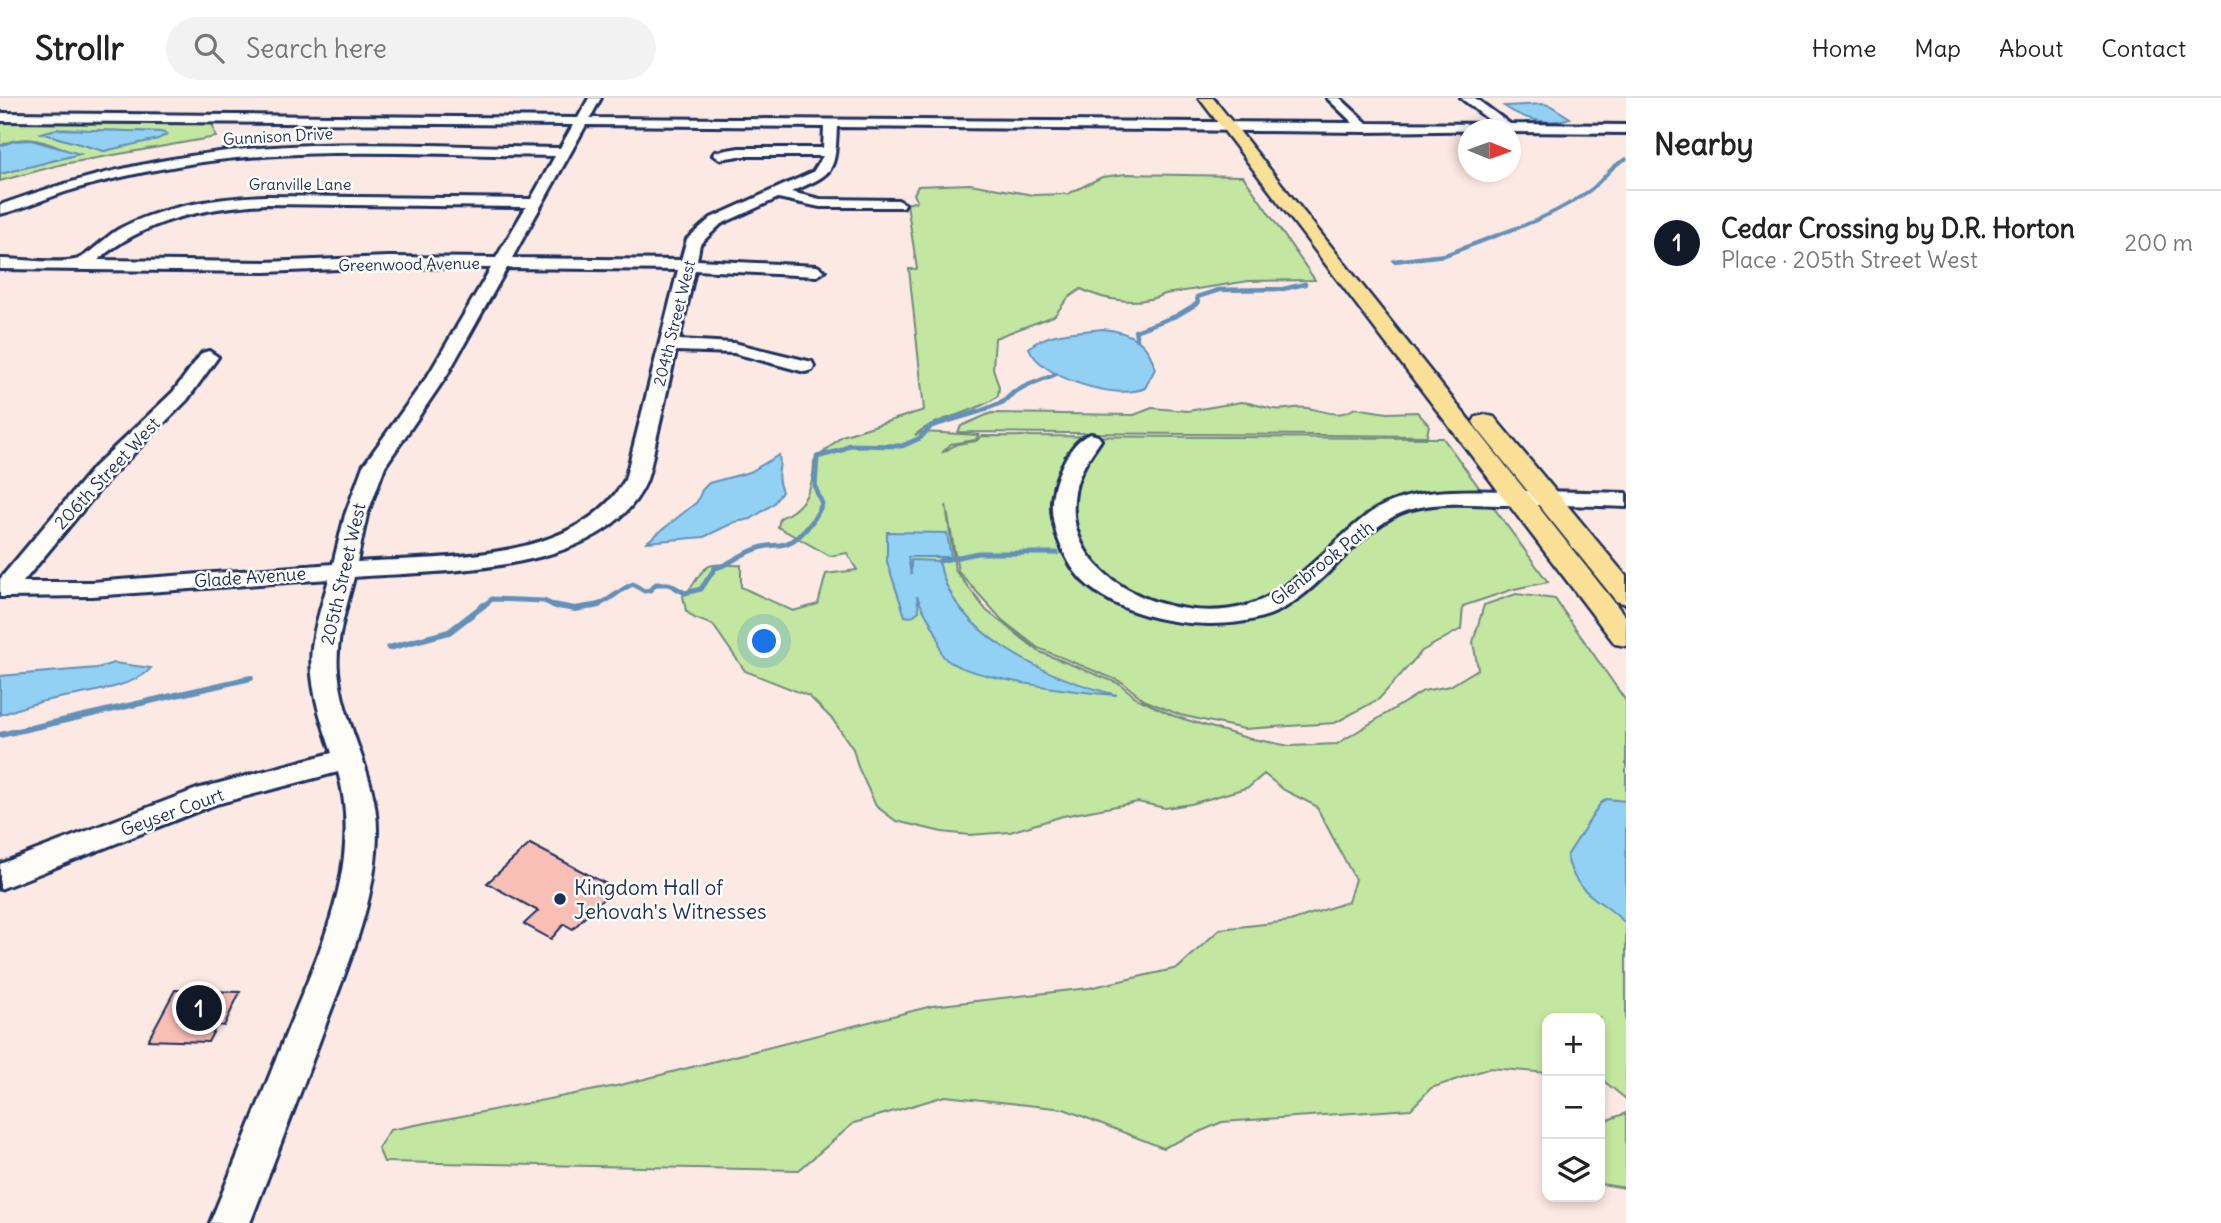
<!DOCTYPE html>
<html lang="en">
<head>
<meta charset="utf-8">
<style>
	:root { --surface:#fff; --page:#f2f2f2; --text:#222; --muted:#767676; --line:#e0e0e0; --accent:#111827 }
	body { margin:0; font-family:Delius,sans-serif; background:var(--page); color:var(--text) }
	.controls { position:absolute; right:21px; bottom:21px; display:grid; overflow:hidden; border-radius:14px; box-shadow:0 4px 10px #0003 }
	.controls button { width:63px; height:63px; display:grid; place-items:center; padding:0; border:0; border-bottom:2px solid var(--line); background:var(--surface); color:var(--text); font:35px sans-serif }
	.compass { position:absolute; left:1458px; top:21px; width:63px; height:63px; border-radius:50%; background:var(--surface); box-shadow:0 4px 10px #0003; rotate:91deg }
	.you { position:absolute; left:765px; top:544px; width:24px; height:24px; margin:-18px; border:5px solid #fff; border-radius:50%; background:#1a73e8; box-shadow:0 0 0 10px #1a73e833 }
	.badge { display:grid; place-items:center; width:46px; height:46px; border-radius:50%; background:var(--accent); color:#fff; font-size:23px; font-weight:700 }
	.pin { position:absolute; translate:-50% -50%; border:4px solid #fff; box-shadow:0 2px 7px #0006 }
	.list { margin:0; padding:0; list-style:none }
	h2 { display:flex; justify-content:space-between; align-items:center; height:91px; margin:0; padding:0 28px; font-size:30px }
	h2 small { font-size:23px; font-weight:400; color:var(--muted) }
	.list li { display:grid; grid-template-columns:46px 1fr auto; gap:21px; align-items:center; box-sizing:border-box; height:105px; padding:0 28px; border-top:2px solid var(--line) }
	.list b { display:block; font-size:26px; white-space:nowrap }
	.list p { margin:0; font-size:23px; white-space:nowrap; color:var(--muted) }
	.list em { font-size:23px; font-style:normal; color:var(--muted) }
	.icon { flex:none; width:38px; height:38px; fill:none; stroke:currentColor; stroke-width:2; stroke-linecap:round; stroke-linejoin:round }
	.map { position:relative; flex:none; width:1626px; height:1125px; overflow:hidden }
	header { display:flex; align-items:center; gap:42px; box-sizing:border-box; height:98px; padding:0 35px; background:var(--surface); border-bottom:2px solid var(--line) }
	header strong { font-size:33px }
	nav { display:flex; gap:38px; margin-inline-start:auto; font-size:24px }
	.search { width:490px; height:63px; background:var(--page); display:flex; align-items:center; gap:18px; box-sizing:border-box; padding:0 24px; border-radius:38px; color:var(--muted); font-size:26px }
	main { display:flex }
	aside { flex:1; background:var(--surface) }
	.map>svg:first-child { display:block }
	.green { fill:#c3e6a0; stroke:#6f8a7f; stroke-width:2; fill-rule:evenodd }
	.water { fill:#93d1f4; stroke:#6390b8; stroke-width:2 }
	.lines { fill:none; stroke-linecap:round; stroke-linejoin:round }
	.stream-far3 { stroke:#6390b8; stroke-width:3.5 }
	.stream-far2 { stroke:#6390b8; stroke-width:4.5 }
	.stream-far1 { stroke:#6390b8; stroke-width:5 }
	.stream { stroke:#6390b8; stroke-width:6 }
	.building { fill:#f9beb6; stroke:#1b2f5e; stroke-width:2 }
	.minor-casing { stroke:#1b2f5e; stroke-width:6 }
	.major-casing { stroke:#1b2f5e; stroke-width:5 }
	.minor { fill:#fdfcf7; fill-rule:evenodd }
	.major { fill:#fadf96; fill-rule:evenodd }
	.poi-dot { fill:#1b2f5e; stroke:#fdfcf7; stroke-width:2.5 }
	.labels { text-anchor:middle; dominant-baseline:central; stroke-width:5; stroke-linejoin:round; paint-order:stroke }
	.far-street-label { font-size:16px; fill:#1b2f5e; stroke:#fdfcf7 }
	.street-label { font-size:18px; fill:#1b2f5e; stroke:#fdfcf7 }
	.near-poi-label { font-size:21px; fill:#1b2f5e; stroke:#fdfcf7; text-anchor:start }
</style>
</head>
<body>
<header>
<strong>Strollr</strong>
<div class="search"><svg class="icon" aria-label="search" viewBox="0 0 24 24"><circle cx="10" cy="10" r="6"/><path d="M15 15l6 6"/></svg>Search here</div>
<nav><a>Home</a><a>Map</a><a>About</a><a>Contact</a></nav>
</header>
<main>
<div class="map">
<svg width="1626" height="1125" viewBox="0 0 1626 1125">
	<rect width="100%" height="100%" fill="#fce9e4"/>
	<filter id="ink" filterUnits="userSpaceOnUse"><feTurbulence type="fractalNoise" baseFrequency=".0143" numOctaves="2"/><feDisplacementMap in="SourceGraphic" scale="14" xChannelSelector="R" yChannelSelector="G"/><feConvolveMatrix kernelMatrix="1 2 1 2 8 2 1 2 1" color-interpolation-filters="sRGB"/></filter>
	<g filter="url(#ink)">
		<path class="green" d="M0,23L212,25L216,39L63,66L0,83V76L76,57C52,46 26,33 0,48ZM57,31L161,34L165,38L104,53L42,35Z
			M1126,76L1243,78L1315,182L1249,183L1165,196C1140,208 1105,203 1081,191L1068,200L1054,218L995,240L993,270L999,289L998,298C975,316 937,318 915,337L922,334L979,337L975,342L951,346L942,355L957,346L976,343L982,338L1443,340L1548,484L1514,491L1463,508L1461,531L1422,553L1379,601L1335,625L1244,631L1180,617L1144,602L1122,584L1038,550L1002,522L958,473L946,407L955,472L987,513L1040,554L1120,586L1138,601L1174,618L1247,640L1290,648L1337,646L1423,593L1450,588L1478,571L1473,544L1484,507L1516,496L1555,501L1626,603V1001L1600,980V920H1547V975L1490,970L1431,990L1411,1011L1222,1024L1163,1050L1064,1011L945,998L854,1025L799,1072L384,1064L378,1050L390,1032L621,987L932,908L1089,890L1178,870L1220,831L1290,823L1348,804L1355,781L1316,708L1284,692L1264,676L1249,689L1191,706L1165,710L1138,704L1063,718L1010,734L969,737L942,734L896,723L876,708L858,669L853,651L833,622L809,598L745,573L713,527L694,520L686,513L683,498C694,490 700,469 713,467C721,465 732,468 741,467V489L793,513L818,506L826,476L857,472L847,455L830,458L778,429L780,420C805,410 814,388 814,363L842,338L924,312L909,171H917L907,106L917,103L914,96L918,88L970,86L1033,97L1068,96L1102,79Z
			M1241,304C1254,305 1262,309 1273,311C1285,313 1296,308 1307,310C1325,313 1339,321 1355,310L1387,315L1417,314L1429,327L1427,338L958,334L961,328L991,315L1134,317L1152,310L1188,313Z
			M1626,1015V1090L1600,1086V1025Z"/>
		<path class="water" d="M1544,6L1551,8L1570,20C1546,28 1523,21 1504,8Z
			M57,31L161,34L167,36L158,41L104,53L41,35Z
			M31,42L80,56L0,76V48L14,43Z
			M1103,231C1130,234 1149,243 1155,271L1145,290C1117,303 1040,280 1029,250C1047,233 1080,234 1103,231Z
			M779,357C782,373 774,374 782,394L773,406L751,421L735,424L704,439L647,444L697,404L702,392L709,385L750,374Z
			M887,434L947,435L951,459H908L911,477V462L939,463C952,539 1052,581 1117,597C1088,596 958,580 943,558C939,552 940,543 937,537C931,524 922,512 917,498L919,513L911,519L905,518L887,464Z
			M114,565L151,570C134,592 64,597 37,605C24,608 12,613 0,617V578L97,570Z
			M1606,701L1626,703V826C1602,800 1575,798 1567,758L1600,706Z"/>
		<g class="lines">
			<path class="stream-far3" d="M1515,131C1541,121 1566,109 1589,93C1603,83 1611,67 1626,61"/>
			<path class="stream-far2" d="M1394,163L1445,157L1519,129
				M1137,241L1135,233L1176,218L1198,205L1197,199L1219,192L1283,191L1305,186
				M1011,297C1024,286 1041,283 1056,276"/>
			<path class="stream-far1" d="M939,463L978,455H1057
				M482,509L492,501L544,503L557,509
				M592,509C610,504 618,492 633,486L644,493L650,492L656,486H669L685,495L701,491L715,470C727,468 736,459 749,454C763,448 766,448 780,447C799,445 815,422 822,406L815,389L817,359L842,352L849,347L902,348L920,340L931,328L981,313L1003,304L1013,295"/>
			<path class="stream" d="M553,507L575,511L599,507
				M389,550L449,534L484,507
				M0,637L251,580"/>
		</g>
		<path class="building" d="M530,746L614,790L573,831L564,826L551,841L524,826L538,813L487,785Z
			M175,892L240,894L224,928L217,927L208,944L148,942Z"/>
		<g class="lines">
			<defs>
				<path id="minor" d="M589,0H601L590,20L1353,25L1327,0H1340L1367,25L1494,26L1461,0H1475L1510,26L1626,27V35L1510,34V32L1365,34L837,29C835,76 834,75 791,94L820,101L898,102L905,106L903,109H820L778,100L721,126L700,146L697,162L817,168L825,173L817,178L695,172L679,242L734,245L812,264L814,268L812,272L805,274L734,255L676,253C669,283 663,312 656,342C653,355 651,371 646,384C604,478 440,472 354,479C347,509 335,541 338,573C343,628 377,676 377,732C377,802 348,867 324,931C300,996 275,1061 250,1125H210C235,1064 260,1003 284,941C318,856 364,767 338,674L216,706L0,791V766L197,691L332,655C321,622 308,585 312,549C315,526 323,503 329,481L92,498L4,499H0V481L94,369L173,294L202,255L209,253L218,259L187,302L110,379L23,484H92L333,466L345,417L363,368L429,276L491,170L388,169L265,174L0,171V161C24,161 52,166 75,162C87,160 106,138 119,131C162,108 217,100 265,98L531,101L555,58C435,57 314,48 195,65C151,72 107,81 65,94C44,101 22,111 0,116V107C83,77 170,57 258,50C358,42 460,49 560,50L573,27L0,23V15L578,20ZM586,27L824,29L823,50H739L715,54L713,57L720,61L739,58H823L813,74L711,120L687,141L681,162L512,160ZM265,106L526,109L496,160L388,159L265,164L98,162C144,122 204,110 265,106ZM507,170L678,172L625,382C575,466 442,458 357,464L367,417L385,368L447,277Z
					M1091,336L1098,338L1101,342C1090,358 1078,374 1075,394C1060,483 1175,528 1246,508C1292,495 1332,443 1370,415C1412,387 1469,393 1518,393C1554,393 1590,394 1626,395V409C1584,407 1541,407 1499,407C1470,406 1436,403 1409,412C1359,427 1321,498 1269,517C1215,536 1126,525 1083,483C1071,471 1063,454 1057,438C1053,424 1050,410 1053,396C1056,377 1071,341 1091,336Z"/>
				<path id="major" d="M1199,0H1213L1626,519V548L1615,546Z
					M1485,317L1494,319L1626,478V506L1616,503L1476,329L1473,324L1476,319Z"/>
			</defs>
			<use href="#minor" class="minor-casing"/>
			<use href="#major" class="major-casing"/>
			<use href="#minor" class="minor"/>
			<use href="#major" class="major"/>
		</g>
	</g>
	<circle class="poi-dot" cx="560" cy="801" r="7"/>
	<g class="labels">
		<g class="far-street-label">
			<text transform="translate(278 38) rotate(-3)">Gunnison Drive</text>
			<text x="300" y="86">Granville Lane</text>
			<text transform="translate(409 166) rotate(-1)">Greenwood Avenue</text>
			<text transform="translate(674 225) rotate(-76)">204th Street West</text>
		</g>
		<g class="street-label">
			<text transform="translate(107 375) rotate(-47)">206th Street West</text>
			<text transform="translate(1322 465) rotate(-38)">Glenbrook Path</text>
			<text transform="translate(343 476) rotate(-77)">205th Street West</text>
			<text transform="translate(250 479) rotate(-4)">Glade Avenue</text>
			<text transform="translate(172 714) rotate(-20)">Geyser Court</text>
		</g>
		<g class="near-poi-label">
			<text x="574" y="789">Kingdom Hall of<tspan x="574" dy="24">Jehovah's Witnesses</tspan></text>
		</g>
	</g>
</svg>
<div class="controls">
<button>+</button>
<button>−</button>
<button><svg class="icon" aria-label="layers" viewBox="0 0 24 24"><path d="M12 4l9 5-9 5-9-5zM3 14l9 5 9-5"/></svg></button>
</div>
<svg class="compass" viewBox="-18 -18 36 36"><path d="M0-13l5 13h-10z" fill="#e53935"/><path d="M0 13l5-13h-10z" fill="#767676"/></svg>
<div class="you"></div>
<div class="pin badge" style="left:199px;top:910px">1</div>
</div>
<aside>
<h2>Nearby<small></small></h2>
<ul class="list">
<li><span class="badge">1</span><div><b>Cedar Crossing by D.R. Horton</b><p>Place · 205th Street West</p></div><em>200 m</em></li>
</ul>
</aside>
</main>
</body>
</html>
